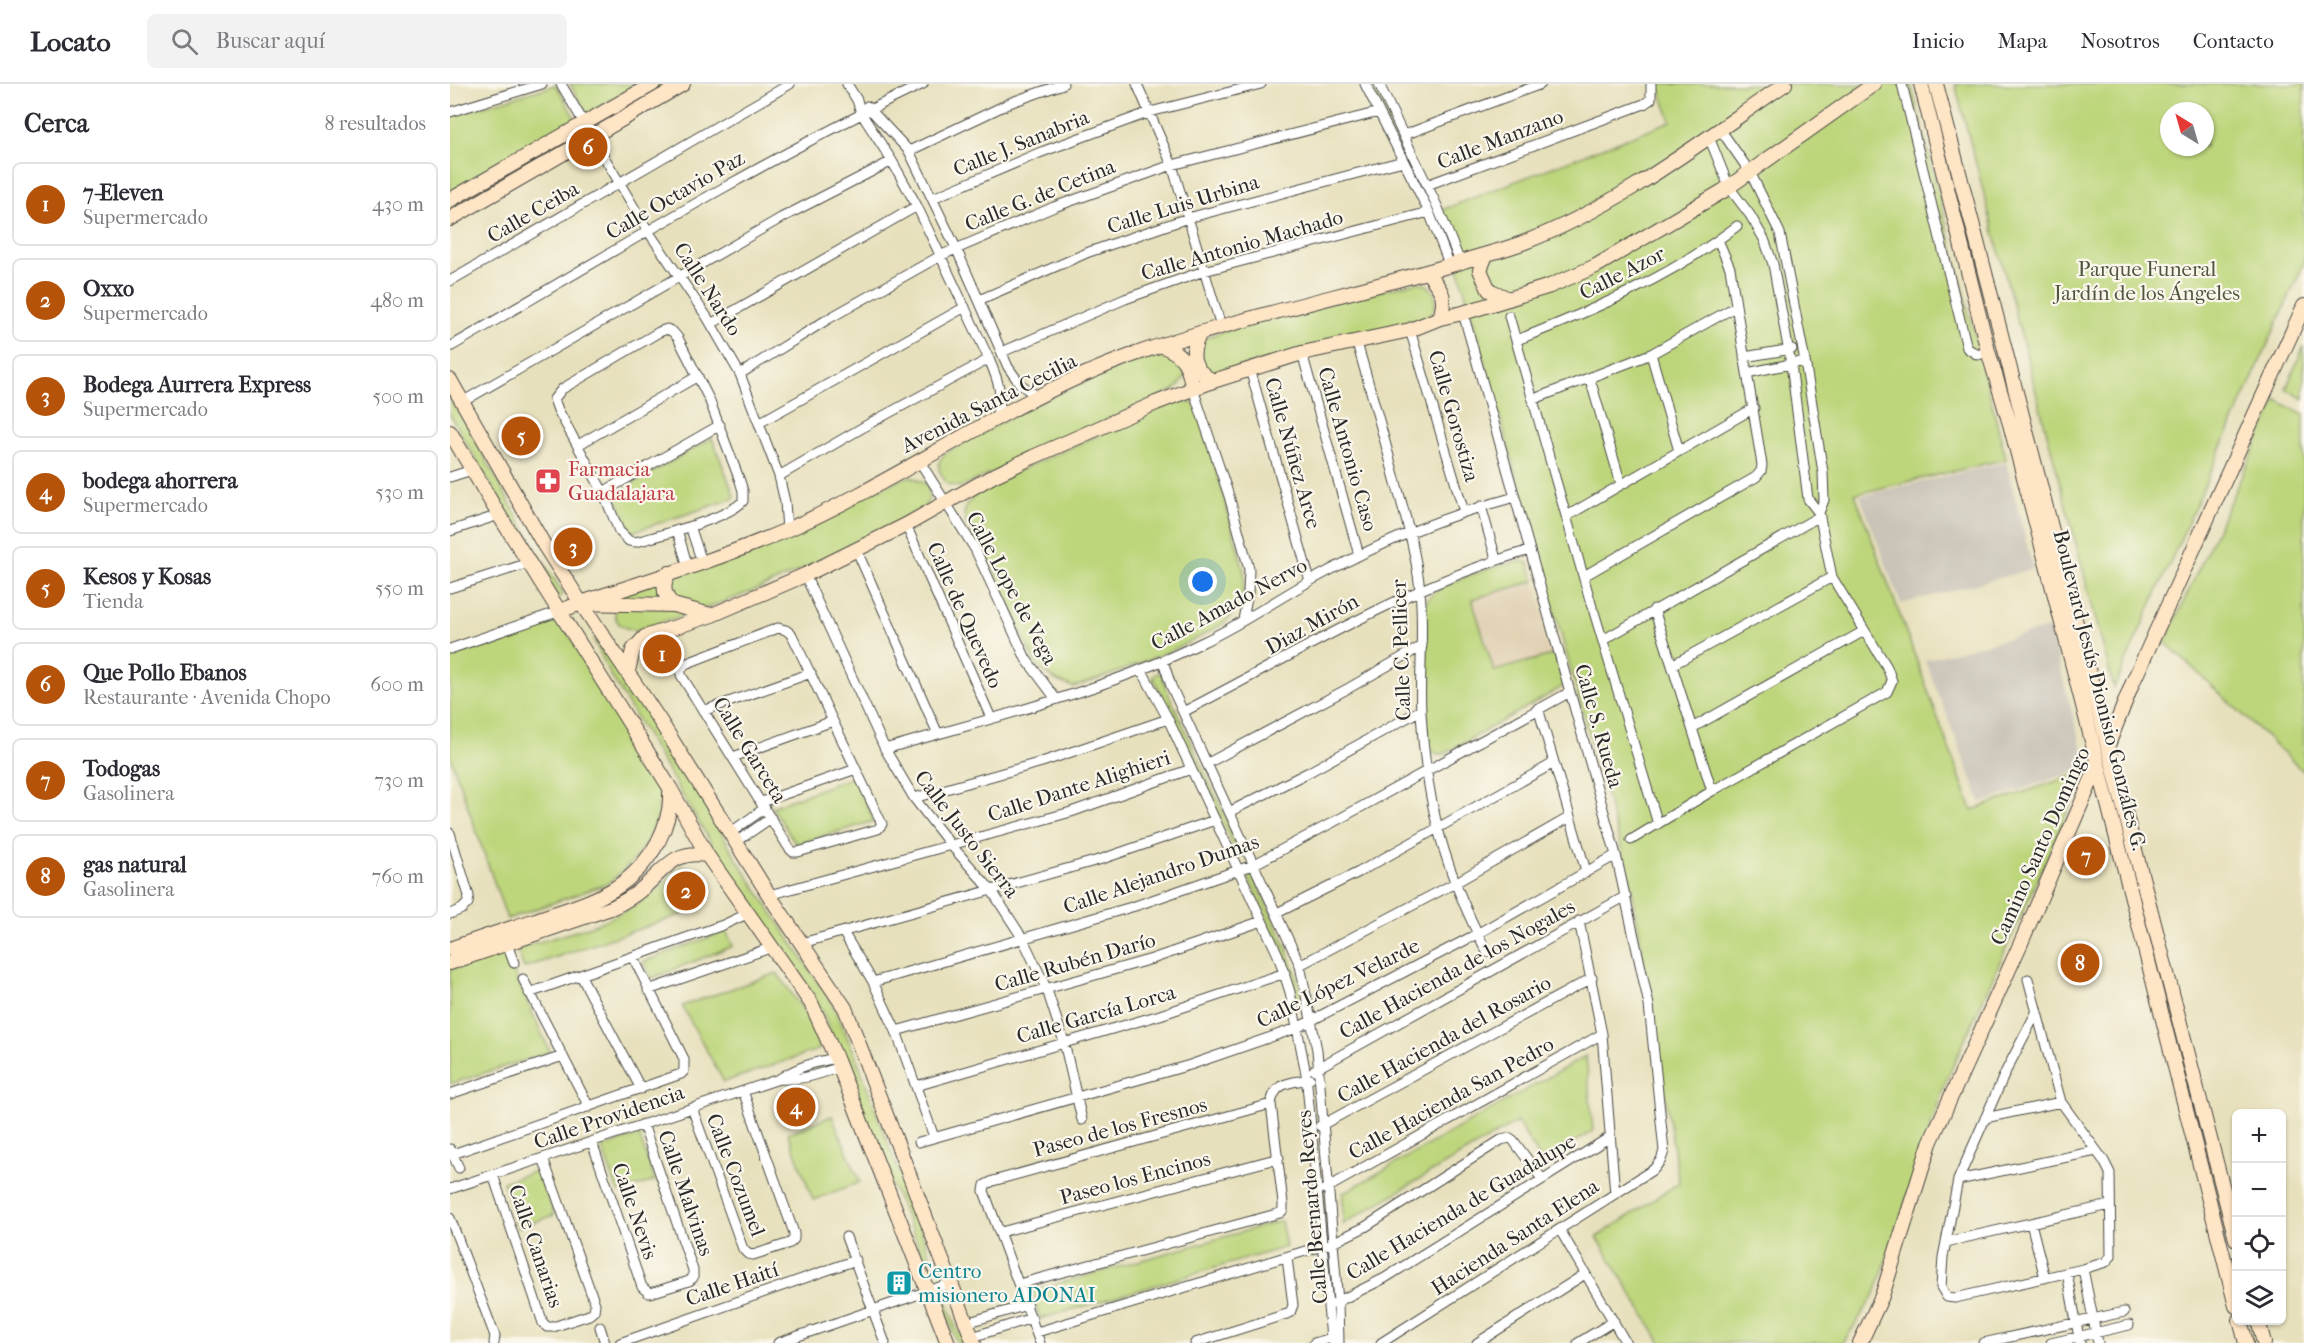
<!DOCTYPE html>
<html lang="es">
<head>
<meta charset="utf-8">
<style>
	:root { --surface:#fff; --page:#f2f2f3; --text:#2b2b33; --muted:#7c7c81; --line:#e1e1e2; --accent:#b45309 }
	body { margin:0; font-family:"IM FELL French Canon",serif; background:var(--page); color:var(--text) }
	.controls { position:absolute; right:18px; bottom:18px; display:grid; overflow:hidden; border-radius:9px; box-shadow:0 2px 4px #0004 }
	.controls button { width:54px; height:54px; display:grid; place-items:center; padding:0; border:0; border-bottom:2px solid var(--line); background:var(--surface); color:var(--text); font:30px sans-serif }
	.compass { position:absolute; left:1710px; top:18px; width:54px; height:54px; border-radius:50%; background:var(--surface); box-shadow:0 2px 4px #0004; rotate:323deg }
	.you { position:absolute; left:753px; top:498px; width:21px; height:21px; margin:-15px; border:4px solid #fff; border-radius:50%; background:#1a73e8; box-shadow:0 0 0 9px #1a73e833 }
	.badge { display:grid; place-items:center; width:39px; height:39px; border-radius:50%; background:var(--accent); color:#fff; font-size:20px; font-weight:700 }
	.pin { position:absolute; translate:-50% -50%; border:3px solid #fff; box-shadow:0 2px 6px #0006 }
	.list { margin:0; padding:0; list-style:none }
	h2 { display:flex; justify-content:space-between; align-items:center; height:78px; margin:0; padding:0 24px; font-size:26px }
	h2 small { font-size:20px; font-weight:400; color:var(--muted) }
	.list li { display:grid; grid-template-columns:39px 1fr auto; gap:18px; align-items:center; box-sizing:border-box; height:84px; margin:0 12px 12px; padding:0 12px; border:2px solid var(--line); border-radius:9px }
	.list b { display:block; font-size:22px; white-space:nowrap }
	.list p { margin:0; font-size:20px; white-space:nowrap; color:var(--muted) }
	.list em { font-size:20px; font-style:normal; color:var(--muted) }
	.icon { flex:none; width:33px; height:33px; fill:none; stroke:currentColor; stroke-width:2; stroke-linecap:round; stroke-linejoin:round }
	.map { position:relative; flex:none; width:1854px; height:1259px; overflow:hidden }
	header { display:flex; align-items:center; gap:36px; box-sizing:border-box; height:84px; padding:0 30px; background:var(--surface); border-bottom:2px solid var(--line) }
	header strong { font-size:28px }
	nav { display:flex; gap:33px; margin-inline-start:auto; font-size:21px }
	.search { width:420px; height:54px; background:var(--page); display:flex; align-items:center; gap:15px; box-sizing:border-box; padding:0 21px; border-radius:9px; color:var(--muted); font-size:22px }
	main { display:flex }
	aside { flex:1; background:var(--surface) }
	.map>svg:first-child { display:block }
	.built { fill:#e1d2b4 }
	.industrial { fill:#c9c3b8 }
	.green { fill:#bdd67b; stroke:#748053; stroke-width:1.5; fill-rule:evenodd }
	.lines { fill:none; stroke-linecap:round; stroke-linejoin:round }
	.street-casing { stroke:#474641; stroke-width:11 }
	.secondary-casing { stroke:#474641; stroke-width:16 }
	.street { stroke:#fff; stroke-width:9 }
	.secondary { stroke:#fee5c5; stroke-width:14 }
	.labels { text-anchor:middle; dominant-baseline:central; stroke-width:4.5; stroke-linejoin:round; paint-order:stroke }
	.street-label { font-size:21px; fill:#2b2b2b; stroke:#fbf7ec }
	.park-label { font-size:21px; fill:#50563f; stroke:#fbf7ec }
	.health-label { font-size:21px; fill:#be3a42; stroke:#fbf7ec; text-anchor:start }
	.culture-label { font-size:21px; fill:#0d838f; stroke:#fbf7ec; text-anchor:start }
</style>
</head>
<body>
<header>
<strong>Locato</strong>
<div class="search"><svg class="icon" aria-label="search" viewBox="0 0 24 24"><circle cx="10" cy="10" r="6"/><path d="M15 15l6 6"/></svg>Buscar aquí</div>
<nav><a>Inicio</a><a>Mapa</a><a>Nosotros</a><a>Contacto</a></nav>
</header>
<main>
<aside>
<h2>Cerca<small>8 resultados</small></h2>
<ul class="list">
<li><span class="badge">1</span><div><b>7-Eleven</b><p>Supermercado</p></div><em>430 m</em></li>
<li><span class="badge">2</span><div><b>Oxxo</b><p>Supermercado</p></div><em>480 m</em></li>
<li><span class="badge">3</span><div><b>Bodega Aurrera Express</b><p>Supermercado</p></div><em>500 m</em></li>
<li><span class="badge">4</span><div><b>bodega ahorrera</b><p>Supermercado</p></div><em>530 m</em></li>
<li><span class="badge">5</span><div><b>Kesos y Kosas</b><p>Tienda</p></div><em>550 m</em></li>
<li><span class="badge">6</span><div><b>Que Pollo Ebanos</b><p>Restaurante · Avenida Chopo</p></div><em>600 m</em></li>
<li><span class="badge">7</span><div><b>Todogas</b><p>Gasolinera</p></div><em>730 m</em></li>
<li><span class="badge">8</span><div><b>gas natural</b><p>Gasolinera</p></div><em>760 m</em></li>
</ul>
</aside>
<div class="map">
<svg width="1854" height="1259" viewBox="0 0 1854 1259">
	<rect width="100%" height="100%" fill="#fbf7ec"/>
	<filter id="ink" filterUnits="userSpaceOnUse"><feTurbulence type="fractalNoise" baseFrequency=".0167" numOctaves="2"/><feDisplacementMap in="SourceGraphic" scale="12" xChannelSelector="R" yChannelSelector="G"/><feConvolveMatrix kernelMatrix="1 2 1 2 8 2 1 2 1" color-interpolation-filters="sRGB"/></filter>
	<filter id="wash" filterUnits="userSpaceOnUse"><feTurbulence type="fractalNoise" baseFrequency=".008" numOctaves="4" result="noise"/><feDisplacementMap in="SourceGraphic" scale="24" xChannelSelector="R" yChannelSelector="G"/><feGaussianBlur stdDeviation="1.35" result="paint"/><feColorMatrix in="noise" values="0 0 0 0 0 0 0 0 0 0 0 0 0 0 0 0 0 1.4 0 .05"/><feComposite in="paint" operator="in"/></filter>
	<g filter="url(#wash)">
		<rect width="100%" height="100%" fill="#e7e0bc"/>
		<path class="built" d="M1085,497L1105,570L1044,588L1022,514Z"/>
		<path class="industrial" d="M1556,378L1583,485L1451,520L1410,412Z
			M1599,544L1637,683L1531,719L1475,576Z"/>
		<path class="green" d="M120,0H189L137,30Z
			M208,0H220L149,40L146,36Z
			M920,0H924L985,123L981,125Z
			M1208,0H1461L1556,375L1405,410L1522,726L1636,687L1494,1002L1425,1210L1393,1259H1211L1147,1153L1229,1099L1182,803L992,126L1221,37Z
			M1505,0H1854V179L1664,604ZM1719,27H1755V63H1719Z
			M106,1L126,36L0,109V32Z
			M124,48L127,53L0,125V119Z
			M968,198C988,202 991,222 976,234L772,288L760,289L751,281L749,259L757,253L815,234Z
			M1854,262V315L1836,305Z
			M706,268L723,269L736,291L731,299L724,306L511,403L497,400L489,386V378L494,370L585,320L645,293Z
			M0,311L87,468L114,510L108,514L0,331Z
			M1827,316L1854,331V688L1715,558Z
			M725,317L743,319L749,325L794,487C795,503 793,517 783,530C765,554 656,593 624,603C607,598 597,592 585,579L541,480L516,439L514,430L517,420L526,410L566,388Z
			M262,354L285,414L182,448L164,410Z
			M460,392L477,400C480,410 480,416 474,424C421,454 365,481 308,505C269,521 227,533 186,546C161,544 158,523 178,509Z
			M1067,478H1078L1085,497L1022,515L1044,587L1105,570L1114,602L994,670H985L979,661L977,644L976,519C983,500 1048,481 1067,478Z
			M111,536L211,709L208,731L198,756L184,776L159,799L57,835L0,672V573Z
			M143,554L170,585L246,705L288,777L382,919L406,973L482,1176L476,1178L412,1034L373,928L349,889L281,792L160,590Z
			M709,589L712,591L716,604L791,767L790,771L787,770L710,607L703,594L705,590Z
			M403,693L424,737L346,760L322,723Z
			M229,782L240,783L221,799L239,828L74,884L67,865C107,852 157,841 192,817C206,808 218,795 229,782Z
			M800,791L803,792C813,814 862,907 850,925L833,870L799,795Z
			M276,847L283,862L202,894L193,878Z
			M54,867L100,968L0,1000V886Z
			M327,889L356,930L370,965L274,998L232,922Z
			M1136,972L1143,1047L1092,1077L1067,1038L893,1140V1109Z
			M382,1032L410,1098L363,1116L338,1049Z
			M189,1051L205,1097L168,1108L152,1064Z
			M88,1086L104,1131L68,1144L53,1098Z
			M831,1137L836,1163L590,1235L582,1207Z
			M493,1207L506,1244L518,1259H507L488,1208Z"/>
	</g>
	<g filter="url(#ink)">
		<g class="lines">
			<defs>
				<path id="street" d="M111,0L198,147L257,233L290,290L329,392L335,418L337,446
					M397,0L407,16L411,29L442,77L467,122L539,275C548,296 555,313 545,334
					M687,0L722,81L771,242
					M915,0L979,128L1000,182
					M929,0L988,124L1010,178
					M1452,0L1517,264L1528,271L1538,267
					M417,22L459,67L506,164L558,283L570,300L588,313
					M0,28L92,0
					M1270,45L1300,88L1330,149L1355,277L1373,388L1374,416L1369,429
					M954,51L1091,0
					M459,67L562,18L613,0
					M977,101L1194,20L1201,15V0
					M483,114L589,69L700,28L811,0
					M0,197L340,0
					M529,216L639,168L738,134L953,77
					M1059,232L1142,523
					M261,240L467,122
					M217,245L223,248L228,254L259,315L290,397L293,407V417C277,435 211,451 186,458L179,457L169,447L153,408L108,326L104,315L112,305L209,248Z
					M960,246L1014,428
					M1067,256C1144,226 1222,192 1287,142
					M907,259C920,304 933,349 945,395C955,431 966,468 970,506C974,547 969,588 971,629C976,720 995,788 1037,868
					M0,263C156,172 310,77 473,0
					M552,268L675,215L754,187L979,128
					M852,269L909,471
					M1201,270L1229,367
					M1294,273L1342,265
					M800,285L860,497
					M1297,289L1355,277
					M290,290L378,235L492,171L604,123L722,81L929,28
					M1140,295L1171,400
					M743,305L779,412L799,485L798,509L793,536
					M1084,315L1201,270L1285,223
					M12,318L331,134L442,77
					M309,339L515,223
					M128,361L248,292
					M470,378L525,465L576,575L606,615
					M329,392L424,337L539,275
					M0,393L22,386
					M153,408L270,341
					M1031,422L1046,475
					M1117,432L1304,324
					M456,441L541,634
					M240,442L252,478
					M227,446L238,483
					M0,447L49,431
					M407,467L488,650
					M355,491L435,665L464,714L500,760L542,807L573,855L597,906L614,958L632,1036
					M1134,492L1306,393L1311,387L1312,381L1280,184L1268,156
					M0,504L79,479
					M1204,525L1262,707
					M1144,528L1208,740
					M328,544L336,546L342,551L432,740L428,745L348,768H343L339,764L231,591V586L235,580Z
					M1153,556L1370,432
					M0,565L110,527
					M713,577L721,602L850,881L867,966L888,1218L889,1259
					M1222,581L1382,493
					M691,585L718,635L828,871L840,908L856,990L881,1254L884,1259
					M1088,624L1136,787
					M253,627L361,589
					M733,628C848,569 955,502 1080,466
					M1242,644L1414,547
					M435,665C541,634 653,608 753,558C790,541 824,517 860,497C925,461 993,432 1065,413
					M283,673L383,637
					M758,679L899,604L972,562
					M464,714L592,678L718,635
					M312,718L406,685
					M779,728L861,687L971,626
					M0,749L19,812L18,819L12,825L0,830
					M280,749L315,724
					M1181,756L1262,707L1437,608L1442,597L1437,583L1382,493L1369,429L1358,415L1341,280L1323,180L1314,155L1300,131L1279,103L1259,53
					M286,758L321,734
					M319,811L621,728L741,685
					M827,829L909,788L1104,679
					M1129,837L1152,950L1165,1110
					M393,848L423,898L446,947L484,1053
					M352,859L652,775L765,736
					M57,860L64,879
					M850,881L1005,799L1120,733
					M131,892L191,1005
					M73,895L139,1023
					M1578,895L1611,1018L1654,1077L1660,1089L1661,1172L1656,1178L1633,1185L1505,1214L1497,1213L1491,1203L1493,1173L1508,1096L1556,987L1586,929
					M423,898L685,822L803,781L891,734L1120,608
					M198,906L323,863
					M79,909L273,841L297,830
					M446,947L702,875L812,837
					M864,986L1176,812
					M329,995C351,997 369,990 390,983
					M466,1002L710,931L835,889
					M0,1010L113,972
					M242,1024L293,1165L298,1170L303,1171L340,1159L344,1155V1149L293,1007
					M1535,1034L1611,1018
					M870,1042L1142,894
					M142,1058L192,1203L199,1209L204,1208L239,1197L243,1194V1186L193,1040
					M469,1058L740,981L847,944L1027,850L1166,771
					M0,1065L9,1084
					M0,1071L231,990L234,987V975L183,873
					M43,1091L93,1239L97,1243H103L139,1231L144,1227L145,1220L93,1074
					M1508,1096L1646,1067
					M0,1105L329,995C347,983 365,978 386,974
					M875,1105L1152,950
					M0,1134L45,1252L44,1259
					M1581,1139L1595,1194
					M1110,1146L1176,1259
					M551,1148L829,1074
					M396,1153L435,1259
					M1496,1158L1660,1121
					M1633,1185L1648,1259
					M1617,1189L1630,1259
					M569,1200L830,1129L833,1126V1119L821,1020C825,997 840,999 860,995
					M883,1220L935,1194L1160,1053
					M516,1239L577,1221
					M150,1243L155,1259
					M587,1248L882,1159L915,1143L1051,1056L1060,1054L1063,1056L1092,1095
					M522,1253L582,1234
					M170,1259L406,1176
					M328,1259L501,1199
					M590,1259L534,1107L535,1101L543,1097L821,1020
					M745,1259L840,1229L843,1221L837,1174
					M864,1259L885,1253
					M931,1259L1204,1085L1211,1076L1214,1067L1199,921L1166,771L1013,229
					M1027,1259L1135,1190
					M1128,1259L1164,1237
					M1533,1259L1674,1228
					M1601,1259L1679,1241"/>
				<path id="secondary" d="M1471,0L1538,267L1560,340L1605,512L1786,1222
					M1486,0L1786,1155
					M0,116L203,0
					M0,135L233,0
					M1036,171L1030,186L1039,206L1059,215
					M978,189C992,207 997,212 990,234
					M750,249C739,270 741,285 763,297
					M713,262C736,272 738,281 743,305
					M0,296L94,461L131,519L210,637L319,811L395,924L524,1259
					M0,348L49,431L220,704L257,771L361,919L386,974L498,1259
					M219,489C212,501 213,511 223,521
					M131,519C200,496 270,475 337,446C454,394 559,316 680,272C788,233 901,211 1011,178C1032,171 1054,166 1075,158C1169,122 1252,57 1335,0
					M110,527L131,519L223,521L261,531
					M178,587L183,566L195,553L262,531L355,491L456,441L543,392L583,373L706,319L763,297L852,269L960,246L990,234L1013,229L1100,202L1146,182L1273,107L1424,0
					M1658,661L1683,598L1854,222
					M0,865C28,855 56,846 83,837C137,818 178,811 208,758C216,742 221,727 220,709
					M0,879L161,824C172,819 183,813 193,804C216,784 224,766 257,771
					M1790,1236L1796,1259
					M1808,1236L1814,1259
					M1410,1259L1432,1212L1480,1059L1570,861L1648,681"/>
			</defs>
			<use href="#street" class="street-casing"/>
			<use href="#secondary" class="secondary-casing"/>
			<use href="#street" class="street"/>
			<use href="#secondary" class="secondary"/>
		</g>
	</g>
	<defs>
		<symbol id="pharmacy-square" viewBox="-11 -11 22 22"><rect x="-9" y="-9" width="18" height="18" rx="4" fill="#e0444e" stroke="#fbf7ec"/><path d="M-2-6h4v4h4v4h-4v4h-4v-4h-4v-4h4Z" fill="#fff"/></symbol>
		<symbol id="building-square" viewBox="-11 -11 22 22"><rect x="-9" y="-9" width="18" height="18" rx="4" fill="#0f9aa8" stroke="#fbf7ec"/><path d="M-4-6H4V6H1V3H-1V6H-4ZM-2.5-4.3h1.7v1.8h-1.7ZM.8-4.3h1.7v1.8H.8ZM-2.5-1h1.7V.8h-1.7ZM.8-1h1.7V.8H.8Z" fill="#fff"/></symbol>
	</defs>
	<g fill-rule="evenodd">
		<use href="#pharmacy-square" x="83" y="382" width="30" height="30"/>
		<use href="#building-square" x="434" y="1184" width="30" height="30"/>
	</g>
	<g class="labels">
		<g class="street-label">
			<text transform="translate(1050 55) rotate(-21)">Calle Manzano</text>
			<text transform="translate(571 59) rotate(-22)">Calle J. Sanabria</text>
			<text transform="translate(225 111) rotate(-30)">Calle Octavio Paz</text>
			<text transform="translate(590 111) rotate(-22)">Calle G. de Cetina</text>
			<text transform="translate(733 120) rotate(-17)">Calle Luis Urbina</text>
			<text transform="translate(83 128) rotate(-30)">Calle Ceiba</text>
			<text transform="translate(792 161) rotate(-16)">Calle Antonio Machado</text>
			<text transform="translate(1172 189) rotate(-27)">Calle Azor</text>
			<text transform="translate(258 205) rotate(57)">Calle Nardo</text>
			<text transform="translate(539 319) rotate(-27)">Avenida Santa Cecilia</text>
			<text transform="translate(1004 332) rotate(74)">Calle Gorostiza</text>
			<text transform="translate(898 365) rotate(74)">Calle Antonio Caso</text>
			<text transform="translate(843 369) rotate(74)">Calle Núñez Arce</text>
			<text transform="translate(562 504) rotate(62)">Calle Lope de Vega</text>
			<text transform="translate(779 520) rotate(-28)">Calle Amado Nervo</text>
			<text transform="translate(515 531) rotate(66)">Calle de Quevedo</text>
			<text transform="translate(862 540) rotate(-29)">Diaz Mirón</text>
			<text transform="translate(951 566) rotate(-92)">Calle C. Pellicer</text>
			<text transform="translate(1650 606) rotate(76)">Boulevard Jesús Dionisio Gonzáles G.</text>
			<text transform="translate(1149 642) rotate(74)">Calle S. Rueda</text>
			<text transform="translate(300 666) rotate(58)">Calle Garceta</text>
			<text transform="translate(629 702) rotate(-18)">Calle Dante Alighieri</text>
			<text transform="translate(517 750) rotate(52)">Calle Justo Sierra</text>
			<text transform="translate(1590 762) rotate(-66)">Camino Santo Domingo</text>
			<text transform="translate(711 790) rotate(-19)">Calle Alejandro Dumas</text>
			<text transform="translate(625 878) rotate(-16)">Calle Rubén Darío</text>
			<text transform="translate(1007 885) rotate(-29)">Calle Hacienda de los Nogales</text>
			<text transform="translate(888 899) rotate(-26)">Calle López Velarde</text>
			<text transform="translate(646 930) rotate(-16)">Calle García Lorca</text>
			<text transform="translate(994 955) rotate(-29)">Calle Hacienda del Rosario</text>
			<text transform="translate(1001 1014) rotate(-29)">Calle Hacienda San Pedro</text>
			<text transform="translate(159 1033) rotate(-19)">Calle Providencia</text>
			<text transform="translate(670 1043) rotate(-15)">Paseo de los Fresnos</text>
			<text transform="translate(286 1091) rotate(69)">Calle Cozumel</text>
			<text transform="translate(685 1094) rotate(-15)">Paseo los Encinos</text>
			<text transform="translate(236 1109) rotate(71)">Calle Malvinas</text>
			<text transform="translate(862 1123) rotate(-95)">Calle Bernardo Reyes</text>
			<text transform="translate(1011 1123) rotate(-31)">Calle Hacienda de Guadalupe</text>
			<text transform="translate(185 1127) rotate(71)">Calle Nevis</text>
			<text transform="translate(1065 1153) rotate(-33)">Hacienda Santa Elena</text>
			<text transform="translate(86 1162) rotate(71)">Calle Canarias</text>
			<text transform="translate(282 1200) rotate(-19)">Calle Haití</text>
		</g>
		<g class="park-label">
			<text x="1697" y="185">Parque Funeral<tspan x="1697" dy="24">Jardín de los Ángeles</tspan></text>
		</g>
		<g class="health-label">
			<text x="118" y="385">Farmacia<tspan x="118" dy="24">Guadalajara</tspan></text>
		</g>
		<g class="culture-label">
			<text x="468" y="1187">Centro<tspan x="468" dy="24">misionero ADONAI</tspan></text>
		</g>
	</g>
</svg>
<div class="controls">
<button>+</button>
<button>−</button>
<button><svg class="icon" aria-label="locate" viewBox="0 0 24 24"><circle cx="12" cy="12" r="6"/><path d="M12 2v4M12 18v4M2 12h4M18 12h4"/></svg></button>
<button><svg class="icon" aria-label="layers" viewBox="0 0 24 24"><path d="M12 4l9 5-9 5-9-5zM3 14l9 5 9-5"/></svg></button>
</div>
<svg class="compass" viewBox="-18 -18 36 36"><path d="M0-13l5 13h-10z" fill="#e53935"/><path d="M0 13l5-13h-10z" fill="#7c7c81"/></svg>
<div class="you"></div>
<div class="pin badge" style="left:212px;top:570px">1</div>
<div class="pin badge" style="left:236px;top:807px">2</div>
<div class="pin badge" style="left:123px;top:463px">3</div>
<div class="pin badge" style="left:346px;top:1023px">4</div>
<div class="pin badge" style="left:71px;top:352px">5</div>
<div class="pin badge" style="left:138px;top:63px">6</div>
<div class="pin badge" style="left:1636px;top:772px">7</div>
<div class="pin badge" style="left:1630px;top:879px">8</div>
</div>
</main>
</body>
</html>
